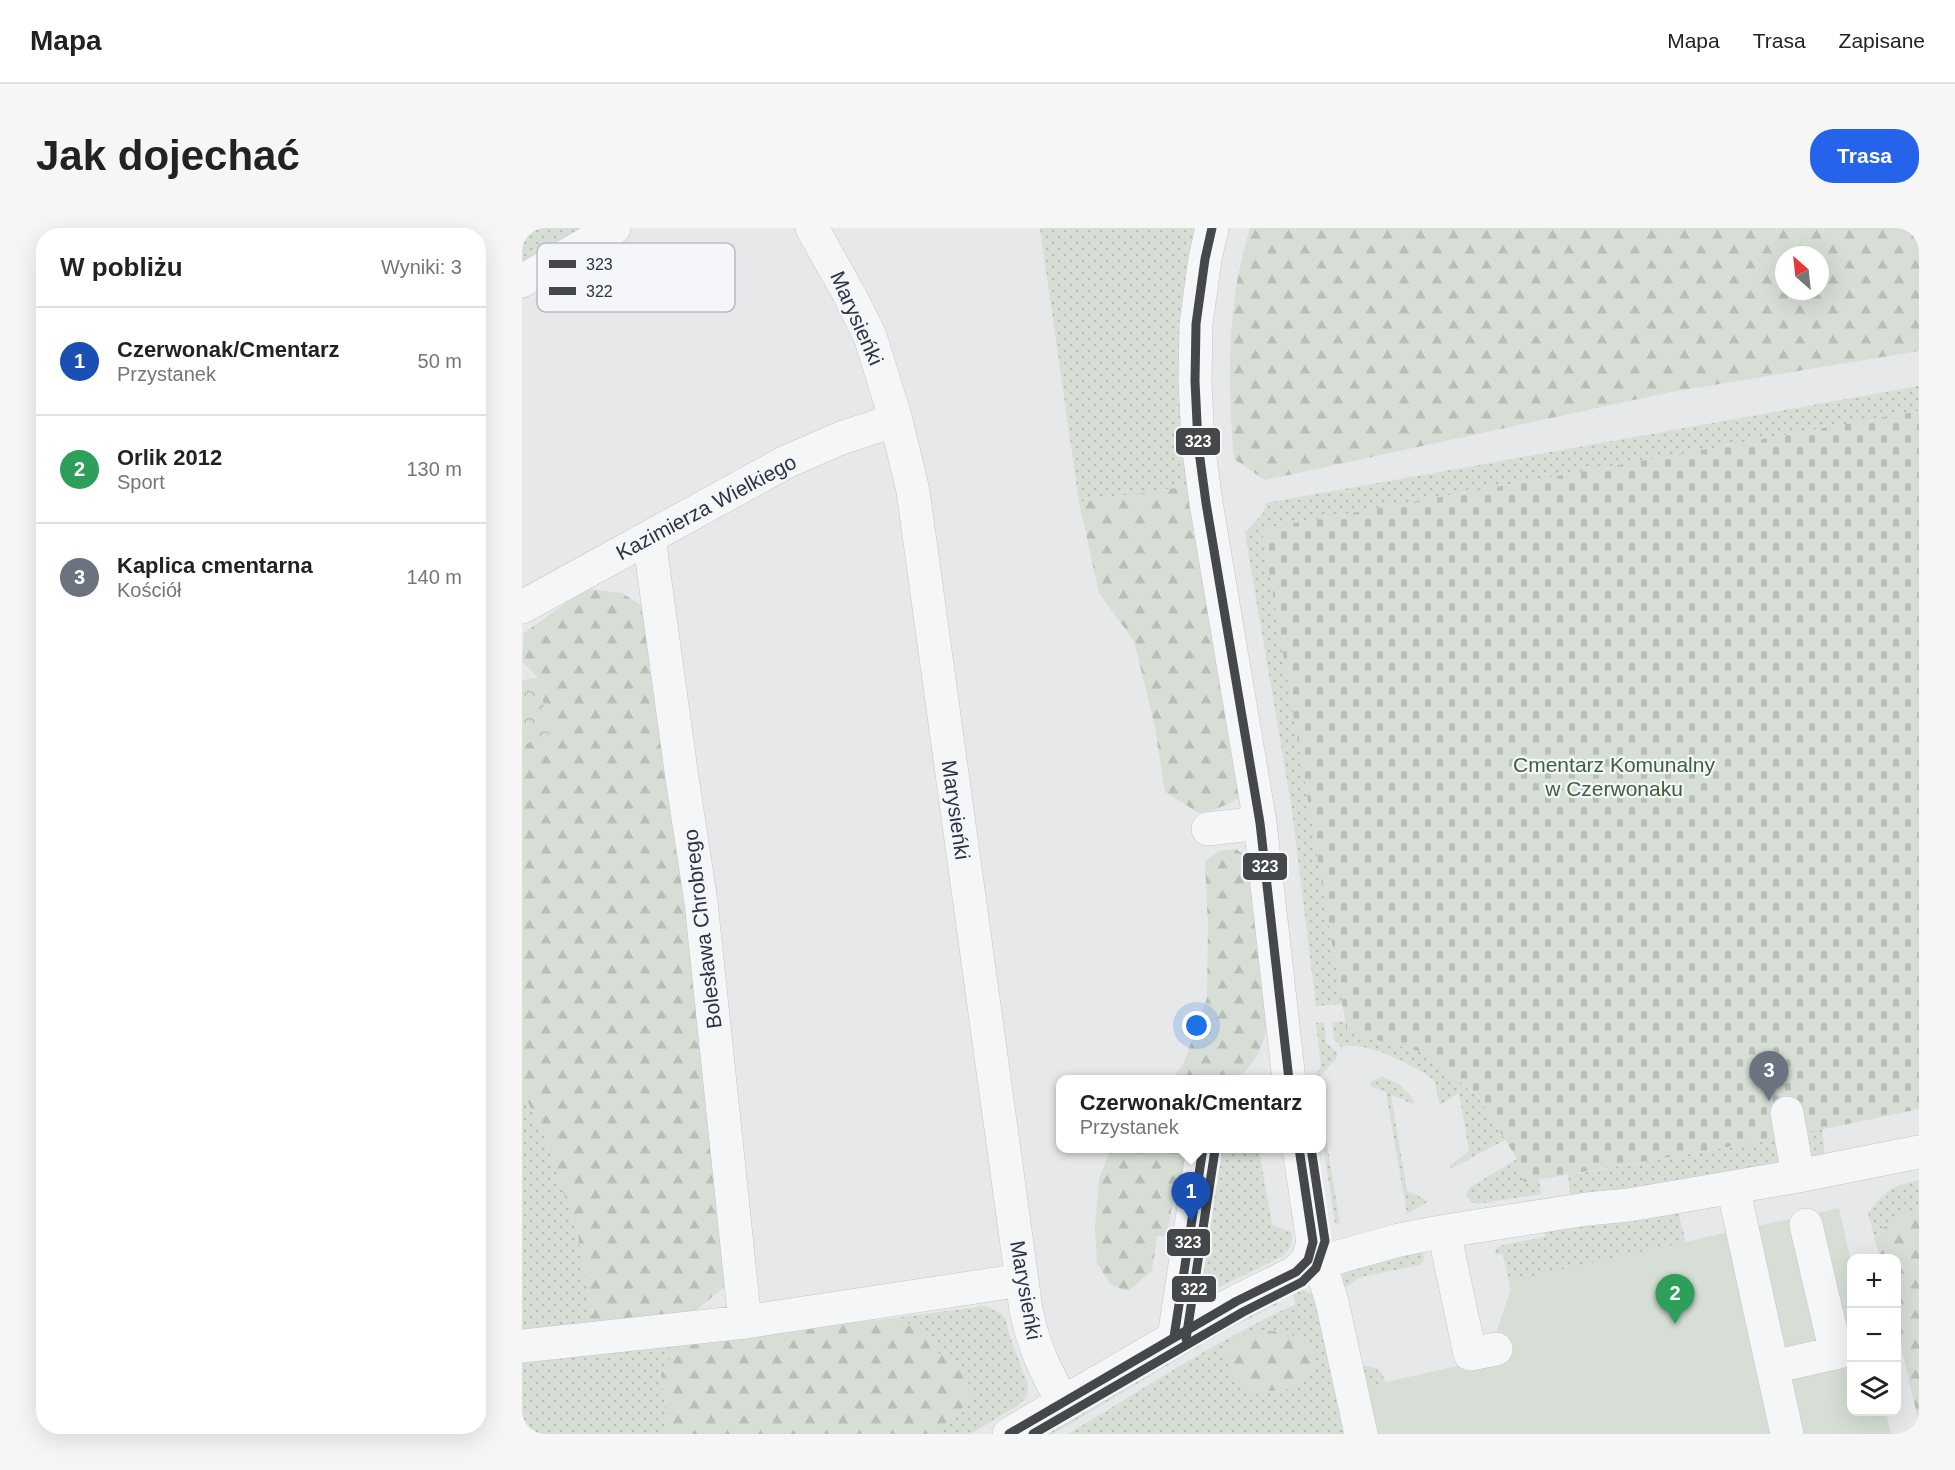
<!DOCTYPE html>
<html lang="pl">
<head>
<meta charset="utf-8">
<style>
	:root { --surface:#fff; --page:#f6f6f6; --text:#222; --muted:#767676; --line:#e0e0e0; --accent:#2563eb }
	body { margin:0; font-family:Helvetica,sans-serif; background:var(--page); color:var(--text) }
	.controls { position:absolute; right:18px; bottom:18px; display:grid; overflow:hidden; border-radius:12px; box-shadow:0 6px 24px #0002 }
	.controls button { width:54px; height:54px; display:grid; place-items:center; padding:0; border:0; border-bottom:2px solid var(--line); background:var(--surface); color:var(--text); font:30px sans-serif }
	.compass { position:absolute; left:1253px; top:18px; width:54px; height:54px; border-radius:50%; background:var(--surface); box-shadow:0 6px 24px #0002; rotate:333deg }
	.you { position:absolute; left:675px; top:798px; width:21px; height:21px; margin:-15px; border:4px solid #fff; border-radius:50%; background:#1a73e8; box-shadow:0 0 0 9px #1a73e833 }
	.badge { display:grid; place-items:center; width:39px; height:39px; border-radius:50%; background:var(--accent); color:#fff; font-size:20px; font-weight:700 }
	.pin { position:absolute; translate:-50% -50px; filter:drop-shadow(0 2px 3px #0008) }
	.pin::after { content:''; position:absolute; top:32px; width:21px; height:18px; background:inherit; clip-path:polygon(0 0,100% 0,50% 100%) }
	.popup { position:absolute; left:534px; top:847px; width:270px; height:78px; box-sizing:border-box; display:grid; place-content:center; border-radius:12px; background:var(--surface); filter:drop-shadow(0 2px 4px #0005); font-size:20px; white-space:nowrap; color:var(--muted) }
	.popup b { font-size:22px; color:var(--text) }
	.popup::after { content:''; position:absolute; left:50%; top:100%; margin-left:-12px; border:12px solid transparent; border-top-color:var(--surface) }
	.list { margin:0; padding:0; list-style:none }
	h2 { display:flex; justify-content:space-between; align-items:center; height:78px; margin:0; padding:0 24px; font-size:26px }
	h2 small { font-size:20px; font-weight:400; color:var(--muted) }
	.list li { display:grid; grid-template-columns:39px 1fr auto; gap:18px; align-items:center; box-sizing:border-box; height:108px; padding:0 24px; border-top:2px solid var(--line) }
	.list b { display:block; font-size:22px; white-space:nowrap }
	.list p { margin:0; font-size:20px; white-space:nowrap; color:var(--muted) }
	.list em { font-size:20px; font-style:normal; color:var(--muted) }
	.icon { flex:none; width:33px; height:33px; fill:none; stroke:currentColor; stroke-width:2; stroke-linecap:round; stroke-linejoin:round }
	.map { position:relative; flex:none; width:1397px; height:1206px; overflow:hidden; border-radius:24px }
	header { display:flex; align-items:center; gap:36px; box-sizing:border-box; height:84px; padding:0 30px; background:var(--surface); border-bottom:2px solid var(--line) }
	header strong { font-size:28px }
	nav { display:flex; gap:33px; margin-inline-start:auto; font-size:21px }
	.intro { display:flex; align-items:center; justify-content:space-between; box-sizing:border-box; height:144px; padding:0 36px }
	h1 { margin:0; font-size:42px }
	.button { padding:15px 27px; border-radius:24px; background:var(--accent); color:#fff; font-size:21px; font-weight:700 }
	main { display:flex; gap:36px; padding:0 36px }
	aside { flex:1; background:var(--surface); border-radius:24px; box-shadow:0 6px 24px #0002 }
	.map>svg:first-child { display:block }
	.grass { fill:url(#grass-dots) }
	.forest { fill:url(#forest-firs); fill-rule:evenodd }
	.cemetery { fill:url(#cemetery-stones) }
	.park { fill:url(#park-crowns) }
	.pitch { fill:#d6ded6 }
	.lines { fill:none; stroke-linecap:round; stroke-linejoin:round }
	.minor-casing { stroke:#c4c6c8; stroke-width:34 }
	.minor { stroke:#f5f6f7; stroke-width:33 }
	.bus-1-casing { stroke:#f4f6f9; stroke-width:14 }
	.bus-2-casing { stroke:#f4f6f9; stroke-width:14 }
	.bus-1 { stroke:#45484a; stroke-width:9 }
	.bus-2 { stroke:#45484a; stroke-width:9 }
	.labels { text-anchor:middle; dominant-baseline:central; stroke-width:4.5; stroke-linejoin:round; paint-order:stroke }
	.street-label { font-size:21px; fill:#2b3445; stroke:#f4f6f9 }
	.park-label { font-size:21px; fill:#3f6138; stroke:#f4f6f9 }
	.key { fill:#f4f6f9; stroke:#b8bcc3; stroke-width:1.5 }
	.key-label { font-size:16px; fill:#2b3445 }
	.line-badge { stroke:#f4f6f9; stroke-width:2 }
	.badge-label { font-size:16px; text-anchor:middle; font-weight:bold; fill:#fff }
</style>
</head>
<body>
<header>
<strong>Mapa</strong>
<nav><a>Mapa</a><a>Trasa</a><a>Zapisane</a></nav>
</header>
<div class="intro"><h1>Jak dojechać</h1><a class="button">Trasa</a></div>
<main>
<aside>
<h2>W pobliżu<small>Wyniki: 3</small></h2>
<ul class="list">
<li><span class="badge" style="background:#1a4fb4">1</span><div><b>Czerwonak/Cmentarz</b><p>Przystanek</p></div><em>50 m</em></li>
<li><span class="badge" style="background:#2e9e5b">2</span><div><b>Orlik 2012</b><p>Sport</p></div><em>130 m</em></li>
<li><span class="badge" style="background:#6b7280">3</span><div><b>Kaplica cmentarna</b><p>Kościół</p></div><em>140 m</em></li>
</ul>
</aside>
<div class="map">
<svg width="1397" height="1206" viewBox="0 0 1397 1206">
	<defs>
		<pattern id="grass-dots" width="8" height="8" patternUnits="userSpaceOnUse" patternTransform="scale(1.5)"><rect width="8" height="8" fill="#d6ded6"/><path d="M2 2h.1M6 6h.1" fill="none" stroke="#b8bfb9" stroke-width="1.8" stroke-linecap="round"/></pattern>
		<pattern id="forest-firs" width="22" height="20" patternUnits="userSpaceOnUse" patternTransform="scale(1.5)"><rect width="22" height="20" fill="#d6ded6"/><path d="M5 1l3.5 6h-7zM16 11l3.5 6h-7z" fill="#b8bfb9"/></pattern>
		<pattern id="cemetery-stones" width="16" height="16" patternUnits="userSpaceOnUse" patternTransform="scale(1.5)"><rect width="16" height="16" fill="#d6ded6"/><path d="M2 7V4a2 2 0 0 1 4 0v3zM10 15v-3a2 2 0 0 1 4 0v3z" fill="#b8bfb9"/></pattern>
		<pattern id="park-crowns" width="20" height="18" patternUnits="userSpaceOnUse" patternTransform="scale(1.5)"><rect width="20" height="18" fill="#d6ded6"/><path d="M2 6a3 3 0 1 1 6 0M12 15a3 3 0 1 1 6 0" fill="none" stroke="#b8bfb9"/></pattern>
	</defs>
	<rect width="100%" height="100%" fill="#e6e8ea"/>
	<path class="grass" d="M0,0H58L0,34Z
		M518,0H674L669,16L661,72L667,258L557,274Z
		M1397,158V183L740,301L821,776L794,778L770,582L723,305L741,285L744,275Z
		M824,793L826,804L904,825L957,870L985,911L928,941V938L947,923L937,865L918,877L912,852C891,837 844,812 819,819L812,811L810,794Z
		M802,794L804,814L815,825L814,831L795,851H791L799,838L794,795Z
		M858,849C873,852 884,860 892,873L891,876L869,867L885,963L907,973L885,986L864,864L848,858L849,853Z
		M0,862L24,911L56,1008L72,1101L0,1107Z
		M800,884L818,996L813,995L800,909Z
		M1300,901L1304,936L1281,942L1275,906Z
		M1263,909L1269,943L1049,974L1046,947Z
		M699,921H744L737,922L750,997L770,1004C771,1014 768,1021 761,1028L689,1063L674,1058Z
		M995,931L1002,954L1017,952L1019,966L955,976L949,974L945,968V963L950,958Z
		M1397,952V985L1379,986L1361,1000L1356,1023L1346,985C1363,963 1370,958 1397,952Z
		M1156,983L1164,1014L1200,1006L972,1111L989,1062L981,1026L974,1027L973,1023L977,1018L1023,1009L1022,1001Z
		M900,1021L902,1032L898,1037L839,1049L822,1060L840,1138C853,1138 859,1141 863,1153V1155L842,1159L818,1057L821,1046L831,1038Z
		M776,1061L782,1062L796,1070L828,1206H546C621,1161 695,1112 774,1076L769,1062Z
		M753,1069L756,1076L708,1100L531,1206H513Z
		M463,1078L480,1086L484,1093L488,1109L506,1157C506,1166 504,1170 498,1176L448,1206H411L414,1204L445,1145L416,1125L399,1102L388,1096L357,1092Z
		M177,1111L139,1146L144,1186L143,1206H0V1127Z"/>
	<path class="forest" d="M728,0H1397V123L1149,164L743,252L712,231C707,172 705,113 715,54C718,36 723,18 728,0ZM1262,27H1298V63H1262Z
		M667,258L718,570L692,582L677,585L643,564L633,499L612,413L577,365L557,274Z
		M64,361L100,365L126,382L207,1023V1055L173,1083L72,1101L56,1008L24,911L0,862V517L28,507L16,450L0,433L2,405Z
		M714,621L727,630L745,798C741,819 732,838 714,851L650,852L662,835L685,770L686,700L683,633L698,623Z
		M589,921H666L659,959H653L645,1008H635L630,1043L606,1063L589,1057L575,1035L573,999L577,951Z
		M1397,985V1196L1375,1100L1374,1030H1358L1356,1023L1361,1000L1379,986Z
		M357,1092L389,1096L399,1102L416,1125L445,1145L449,1172L411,1206H143L144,1186L139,1146L153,1119L177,1111L246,1102Z
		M735,1102C753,1103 774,1104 787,1118C791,1122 793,1130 795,1136C792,1141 789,1149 784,1153C769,1165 745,1163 726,1162L710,1144L704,1125L714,1110Z"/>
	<path class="cemetery" d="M1397,183V881L1269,908L1002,954L995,931L957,869L904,825L825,804L740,301Z"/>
	<path class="park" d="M16,450L28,507L0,517V452Z"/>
	<path class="pitch" d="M1317,980L1329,1034L1330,1184H1364L1369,1206H853L842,1159L976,1129L972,1111L992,1052Z"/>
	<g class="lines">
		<defs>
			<path id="minor" d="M290,0L327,66L348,108L374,192L391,263L504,1082C512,1119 522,1141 541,1174
				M690,0L683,31L674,96L673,153L676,216L684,275L738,595L767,852
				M0,53L92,0
				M127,310L160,550L179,674L223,1094
				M0,379L264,234L319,210L374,192
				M686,601L738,595
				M1265,885L1276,948
				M777,920L791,1014L786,1032
				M1211,959L1265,1206
				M1284,997L1314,1125
				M924,1003L926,1023L948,1126L974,1121
				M786,1032L813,1030L877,1012L924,1003L1065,981L1107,977L1276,948L1397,924
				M786,1032L802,1048L810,1074L839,1206
				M652,1109L681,920
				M0,1118L223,1094L500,1052
				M1251,1139L1330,1121
				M487,1206L715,1073L774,1044L786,1032"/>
		</defs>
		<use href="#minor" class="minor-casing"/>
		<use href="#minor" class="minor"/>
		<defs>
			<path id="bus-1" d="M690,0L683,31L674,96L673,153L676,216L684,275L738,595L767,852
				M652,1109L681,920
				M487,1206L715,1073L774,1044L786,1032L791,1014L777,920"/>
			<path id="bus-2" d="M664,1111L693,922
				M511,1206L721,1084L780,1054L794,1040L803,1013L789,920"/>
		</defs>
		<use href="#bus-1" class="bus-1-casing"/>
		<use href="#bus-2" class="bus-2-casing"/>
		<use href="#bus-1" class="bus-1"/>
		<use href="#bus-2" class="bus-2"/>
	</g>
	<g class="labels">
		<g class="street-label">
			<text transform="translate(335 90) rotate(66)">Marysieńki</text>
			<text transform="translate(184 279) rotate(-28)">Kazimierza Wielkiego</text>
			<text transform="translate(434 582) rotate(82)">Marysieńki</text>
			<text transform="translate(180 701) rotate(-97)">Bolesława Chrobrego</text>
			<text transform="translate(504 1062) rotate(80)">Marysieńki</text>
		</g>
		<g class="park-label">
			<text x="1092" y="536">Cmentarz Komunalny<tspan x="1092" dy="24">w Czerwonaku</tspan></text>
		</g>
	</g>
	<rect x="15" y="15" width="198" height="69" rx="9" class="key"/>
	<rect x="27" y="32" width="27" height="8" fill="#45484a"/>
	<rect x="27" y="59" width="27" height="8" fill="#45484a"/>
	<g class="key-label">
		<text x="64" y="42">323</text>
		<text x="64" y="69">322</text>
	</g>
	<g class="line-badge">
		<rect x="653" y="199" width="46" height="29" rx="6" fill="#45484a"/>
		<rect x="720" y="624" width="46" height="29" rx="6" fill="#45484a"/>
		<rect x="644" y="1000" width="45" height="29" rx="6" fill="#45484a"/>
		<rect x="649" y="1047" width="46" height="28" rx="6" fill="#45484a"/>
	</g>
	<g class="badge-label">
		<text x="676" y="219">323</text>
		<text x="743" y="644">323</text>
		<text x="666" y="1020">323</text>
		<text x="672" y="1067">322</text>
	</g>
</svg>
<div class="controls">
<button>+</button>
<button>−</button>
<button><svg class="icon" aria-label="layers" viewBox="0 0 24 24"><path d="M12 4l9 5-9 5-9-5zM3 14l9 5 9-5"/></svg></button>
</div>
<svg class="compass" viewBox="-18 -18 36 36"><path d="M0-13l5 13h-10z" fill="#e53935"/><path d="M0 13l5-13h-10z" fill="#767676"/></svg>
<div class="you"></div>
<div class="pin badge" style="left:669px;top:994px;background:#1a4fb4">1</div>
<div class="popup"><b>Czerwonak/Cmentarz</b>Przystanek</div>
<div class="pin badge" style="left:1153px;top:1096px;background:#2e9e5b">2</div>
<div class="pin badge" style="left:1247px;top:873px;background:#6b7280">3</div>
</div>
</main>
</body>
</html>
